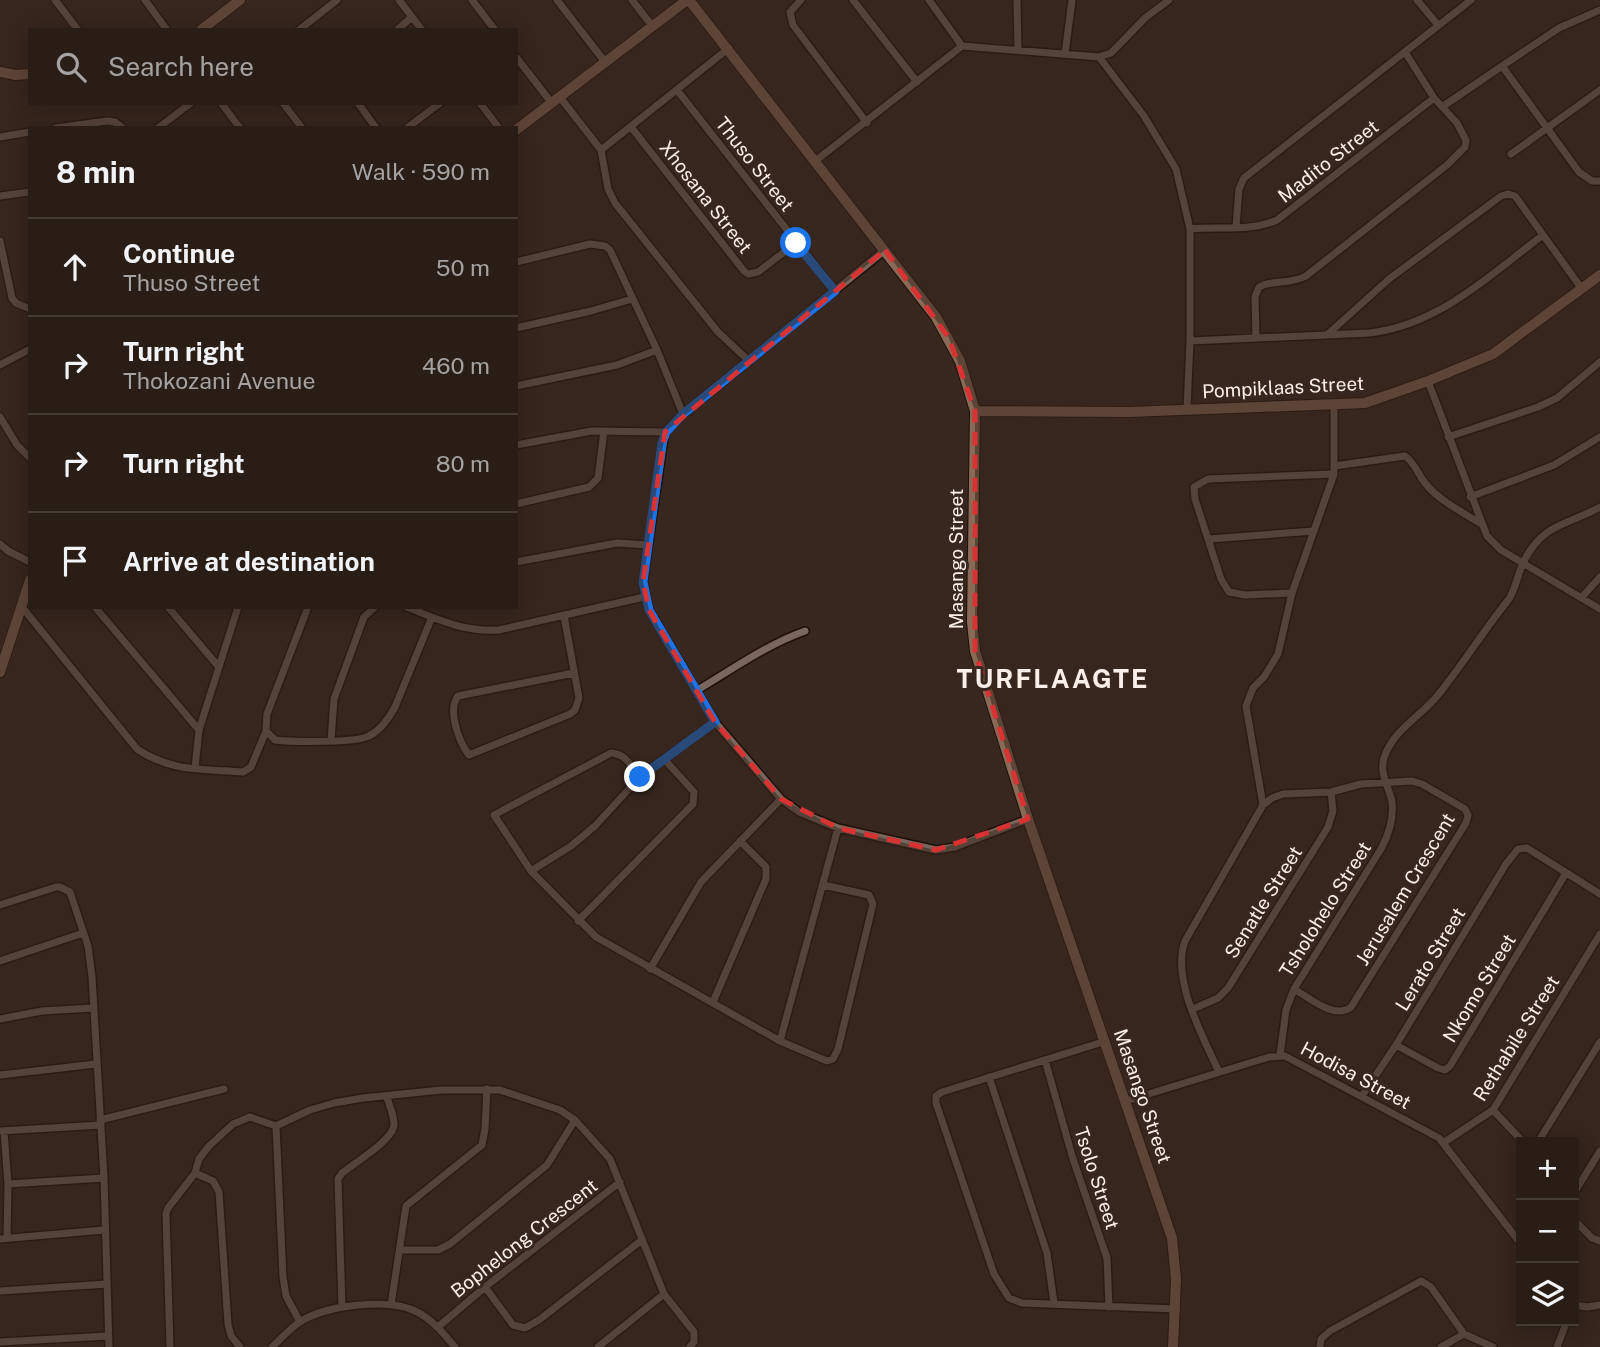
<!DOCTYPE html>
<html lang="en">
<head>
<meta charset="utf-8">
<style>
	:root { --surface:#291d16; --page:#31261f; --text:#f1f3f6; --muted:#a5a2a1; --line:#453b35 }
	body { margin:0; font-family:"Public Sans",sans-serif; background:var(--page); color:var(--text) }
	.controls { position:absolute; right:21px; bottom:21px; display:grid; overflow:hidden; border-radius:0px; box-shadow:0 4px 18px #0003 }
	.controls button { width:63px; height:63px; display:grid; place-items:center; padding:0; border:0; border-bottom:2px solid var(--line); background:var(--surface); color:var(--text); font:35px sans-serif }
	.stop { position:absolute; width:21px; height:21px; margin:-16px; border:5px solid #1a73e8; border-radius:50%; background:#fff }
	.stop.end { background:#1a73e8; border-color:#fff; box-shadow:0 2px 7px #0008 }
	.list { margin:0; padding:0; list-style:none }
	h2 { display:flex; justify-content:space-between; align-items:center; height:91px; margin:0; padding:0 28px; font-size:30px }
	h2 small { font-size:23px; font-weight:400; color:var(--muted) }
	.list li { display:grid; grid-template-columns:46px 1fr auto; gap:21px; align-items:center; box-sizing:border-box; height:98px; padding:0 28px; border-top:2px solid var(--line) }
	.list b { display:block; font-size:26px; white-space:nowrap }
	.list p { margin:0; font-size:23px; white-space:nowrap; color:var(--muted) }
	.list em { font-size:23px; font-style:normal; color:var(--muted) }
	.icon { flex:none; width:38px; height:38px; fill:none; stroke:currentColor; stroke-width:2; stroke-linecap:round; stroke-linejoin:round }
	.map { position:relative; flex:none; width:1600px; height:1347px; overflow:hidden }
	.search { position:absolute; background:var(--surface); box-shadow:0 4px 18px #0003; left:28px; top:28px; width:490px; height:77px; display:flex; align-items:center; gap:18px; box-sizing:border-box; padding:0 24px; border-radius:0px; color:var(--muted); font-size:26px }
	.panel { position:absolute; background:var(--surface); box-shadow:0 4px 18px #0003; left:28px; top:126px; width:490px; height:483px; border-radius:0px }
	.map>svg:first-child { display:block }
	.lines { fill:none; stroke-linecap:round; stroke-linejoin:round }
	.street-casing { stroke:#1e0f08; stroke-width:10 }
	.secondary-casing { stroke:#1e0f08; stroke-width:12 }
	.street { stroke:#79665c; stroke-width:7 }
	.secondary { stroke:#896a57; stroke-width:10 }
	.route { stroke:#1a73e8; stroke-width:9 }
	.marked { fill:none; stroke:#d83232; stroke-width:5; stroke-dasharray:14 9; stroke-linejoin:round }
	.labels { text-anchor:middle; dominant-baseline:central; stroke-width:6; stroke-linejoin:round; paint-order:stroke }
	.street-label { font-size:19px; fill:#faefe9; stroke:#37271e }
	.district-label { font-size:26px; font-weight:bold; letter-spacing:2px; fill:#faefe9; stroke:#37271e }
</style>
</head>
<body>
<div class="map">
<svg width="1600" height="1347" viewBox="0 0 1600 1347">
	<rect width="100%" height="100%" fill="#37271e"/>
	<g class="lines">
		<defs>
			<path id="street" d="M55,0L78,30
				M145,0L167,30
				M399,0L422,30
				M472,0L495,30
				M557,0L605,62
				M632,0L653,27
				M801,0L790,12L793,25L867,123
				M853,0L917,82
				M929,0L962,46
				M1017,0L1018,49
				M1417,0L1438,25
				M1600,10L1559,28L1502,66L1579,172L1592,181H1600
				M299,30L337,0
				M397,30L412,17
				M729,48L601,150L608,189L615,203L718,332L749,361
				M1065,54L1072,0
				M516,57L551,102
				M1099,57L1144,116L1176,169L1190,229V341L1187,409
				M677,90L835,291
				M559,96L601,150
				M221,103L240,128
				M283,103L302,128
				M358,103L376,128
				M480,103L499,128
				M1442,107L1502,66
				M631,127L744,271L748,274L758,272L796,243
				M56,128L107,121L115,122L123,128
				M158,128L191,103
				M407,128L440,103
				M0,137L30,132
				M1511,154L1600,90
				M814,162L962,46L1099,57L1111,53L1145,18L1169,0
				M0,196L30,192
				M1236,227L1239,189L1244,178L1471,0
				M1190,229C1218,226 1250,232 1277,220L1434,98
				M0,241L12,298L16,303L30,309
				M885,250L683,414L665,432L643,582L649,610L715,722L781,799L799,812L838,828L936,850L955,847L1028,819
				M516,262L590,244L605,246L610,250L657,350L683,414
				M516,328L591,311L632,299
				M1328,334L1389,279L1501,196L1508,194L1515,196L1582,289
				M1256,338L1255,297L1259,287C1274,279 1289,285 1306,276L1447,165L1465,147L1466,140L1457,123L1434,98L1405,52
				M1190,341L1370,333C1439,325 1490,275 1543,235
				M0,365L30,349
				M1428,381L1487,536L1501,550L1600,609
				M516,386L617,365L657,350
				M0,417L17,445L30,458
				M1448,437L1538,407L1557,398L1600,362
				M516,445L592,431L665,432
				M1334,466L1405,456C1415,463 1418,474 1425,483C1438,500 1462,512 1480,523
				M1470,497L1554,465L1600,437
				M516,504L589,487L598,478L604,431
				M1209,539L1314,531
				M0,544L8,551L30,562
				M516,562L617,543L648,545
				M1292,593L1245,595L1229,592L1221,579L1195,499L1194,487L1208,479L1334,474
				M1582,597L1600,577
				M22,607L137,749C171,772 203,769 243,772L251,767L266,731
				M95,607L199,730
				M168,607L218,666
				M308,607L267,714L266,731L275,740C292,742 356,743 369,736C381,730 389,718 395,707L432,617
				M407,607C439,620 464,632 499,630L644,597
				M564,616L579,698L575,710L570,714L469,755C459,742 447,710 458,696L574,673
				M696,691C731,670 766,645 805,631
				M331,740L334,699L364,617L375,607
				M195,768L199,730L238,607
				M640,777C631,766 626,754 611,753L494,815L531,871L596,937L780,1041L827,1061L833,1059L838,1049L873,904L869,895L823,885
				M1263,805L1246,706L1253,688L1264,677L1278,654L1292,593L1334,474V405
				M531,871L571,846L595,826L640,777L715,722
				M0,905L56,887H60L70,892L88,946L92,977L104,1178L109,1347
				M578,921L693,804L694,792L664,759
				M0,961L83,933
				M650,969L701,882L781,799
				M713,1002L766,879V867L740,841
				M1193,1009L1218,998L1228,988L1328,827L1333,811L1331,792
				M0,1019L42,1011L93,1008
				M780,1041L838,828
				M1106,1041L942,1092L936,1096V1103L994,1274L1009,1298L1022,1303L1176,1309
				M1396,1045L1438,1068L1445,1070L1450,1066L1566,873
				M1280,1055L1286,1010L1294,989L1381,849C1389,834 1394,819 1392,802C1389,786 1378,773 1385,755C1395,729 1421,716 1438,695C1463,664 1484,630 1509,599C1517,586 1518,571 1525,559C1544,523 1568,525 1600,507
				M1045,1060L1073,1159L1107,1258L1109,1307
				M1219,1072C1203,1037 1171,979 1185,941L1263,805L1272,798L1283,794L1331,792L1361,784L1412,781L1422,784L1465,809L1468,815L1466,823L1351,1007C1334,1020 1310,998 1294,989
				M0,1075L96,1064
				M989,1077L1047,1253L1054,1303
				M1362,1096L1396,1045L1506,864L1518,849L1527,848L1600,894
				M1126,1101L1269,1057L1285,1056L1439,1138L1521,1244
				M1493,1110L1523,1142
				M100,1120L224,1089
				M276,1126L310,1110L334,1103L363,1098L441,1090H500L560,1110L575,1120L610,1159L664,1294L694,1332V1342L690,1347
				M276,1126L283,1277L286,1296L300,1322
				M0,1131L101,1125
				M4,1131L8,1184L7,1238
				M1538,1142L1600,1042
				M1443,1143L1493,1110L1600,934
				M195,1173L213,1181L219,1192L228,1324L231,1336L240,1347
				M8,1184L104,1178
				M1574,1193L1600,1151
				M1574,1220L1592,1238L1600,1241
				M0,1239L104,1230
				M401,1250H438L450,1244L547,1165L575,1120
				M485,1287L513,1325L525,1328L539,1320L642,1240
				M0,1291L107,1284
				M391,1305L406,1206L482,1145L485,1129L487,1089
				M1574,1305L1587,1307L1600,1305
				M342,1307L338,1179L342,1173C354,1163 395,1139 394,1124C394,1115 389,1105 387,1097
				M438,1327L485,1287L620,1182
				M0,1342L108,1336
				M170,1347L166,1214L168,1208L195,1173L199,1159L209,1146L233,1124L250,1117L276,1126
				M272,1347C281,1339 290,1328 300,1322C324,1305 389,1298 415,1311C432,1319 443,1333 455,1347
				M598,1347L664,1294
				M1320,1347L1321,1339L1330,1331L1421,1281L1431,1287L1464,1334L1493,1347
				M1441,1347L1464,1334
				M1557,1347L1567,1321"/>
			<path id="secondary" d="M689,0L936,317L960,361L975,411L972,622L975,651L1028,819L1172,1238L1176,1280L1173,1347
				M201,30L240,0
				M0,72L16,75L30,74
				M516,130L687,0
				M975,411L1129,412L1365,403L1428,381L1493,354L1600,275
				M0,672L30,580"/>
		</defs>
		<use href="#street" class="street-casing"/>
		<use href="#secondary" class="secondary-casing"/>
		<use href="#street" class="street"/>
		<use href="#secondary" class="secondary"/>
	</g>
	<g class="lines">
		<path class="route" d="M640,777L715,722L649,610L643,582L662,443L666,432L683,414L835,291L796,243"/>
	</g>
	<path d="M0 0H1600V1347H0ZM885,250L949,338L975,411V651L1028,819L936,850L838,828L781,799L715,722L649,610L643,582L665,432Z" fill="#37271e" fill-opacity=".55" fill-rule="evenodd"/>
	<path class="marked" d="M885,250L949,338L975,411V651L1028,819L936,850L838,828L781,799L715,722L649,610L643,582L665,432Z"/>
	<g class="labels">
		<g class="street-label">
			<text transform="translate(1328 161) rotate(-38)">Madito Street</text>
			<text transform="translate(755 164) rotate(52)">Thuso Street</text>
			<text transform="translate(706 197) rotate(52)">Xhosana Street</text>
			<text transform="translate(1283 387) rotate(-3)">Pompiklaas Street</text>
			<text transform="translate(956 559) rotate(-90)">Masango Street</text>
			<text transform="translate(1405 889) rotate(-59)">Jerusalem Crescent</text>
			<text transform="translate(1263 902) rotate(-58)">Senatle Street</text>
			<text transform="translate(1325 909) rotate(-58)">Tsholohelo Street</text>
			<text transform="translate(1430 959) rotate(-59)">Lerato Street</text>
			<text transform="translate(1479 988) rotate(-59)">Nkomo Street</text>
			<text transform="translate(1516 1038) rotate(-58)">Rethabile Street</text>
			<text transform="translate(1356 1075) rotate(28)">Hodisa Street</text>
			<text transform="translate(1143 1096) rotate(71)">Masango Street</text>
			<text transform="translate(1097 1178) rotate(72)">Tsolo Street</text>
			<text transform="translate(524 1238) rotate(-38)">Bophelong Crescent</text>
		</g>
		<g class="district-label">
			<text x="1053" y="678">TURFLAAGTE</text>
		</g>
	</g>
</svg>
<div class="controls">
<button>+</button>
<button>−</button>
<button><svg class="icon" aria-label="layers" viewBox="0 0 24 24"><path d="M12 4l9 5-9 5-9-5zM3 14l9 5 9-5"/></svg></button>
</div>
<div class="stop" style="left:796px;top:243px"></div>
<div class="stop end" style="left:640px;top:777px"></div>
<div class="search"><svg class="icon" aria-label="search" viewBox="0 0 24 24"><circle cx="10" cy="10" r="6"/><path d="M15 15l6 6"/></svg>Search here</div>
<section class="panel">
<h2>8 min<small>Walk · 590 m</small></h2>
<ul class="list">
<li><svg class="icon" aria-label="ahead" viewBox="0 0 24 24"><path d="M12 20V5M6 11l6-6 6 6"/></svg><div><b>Continue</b><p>Thuso Street</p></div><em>50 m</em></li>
<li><svg class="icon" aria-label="right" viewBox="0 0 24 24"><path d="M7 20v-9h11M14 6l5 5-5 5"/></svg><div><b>Turn right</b><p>Thokozani Avenue</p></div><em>460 m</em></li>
<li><svg class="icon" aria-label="right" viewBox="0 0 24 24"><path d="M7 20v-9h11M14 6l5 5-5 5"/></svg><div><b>Turn right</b></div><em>80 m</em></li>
<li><svg class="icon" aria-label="arrive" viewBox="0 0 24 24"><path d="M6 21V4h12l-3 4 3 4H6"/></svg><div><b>Arrive at destination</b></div></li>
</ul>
</section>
</div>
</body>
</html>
